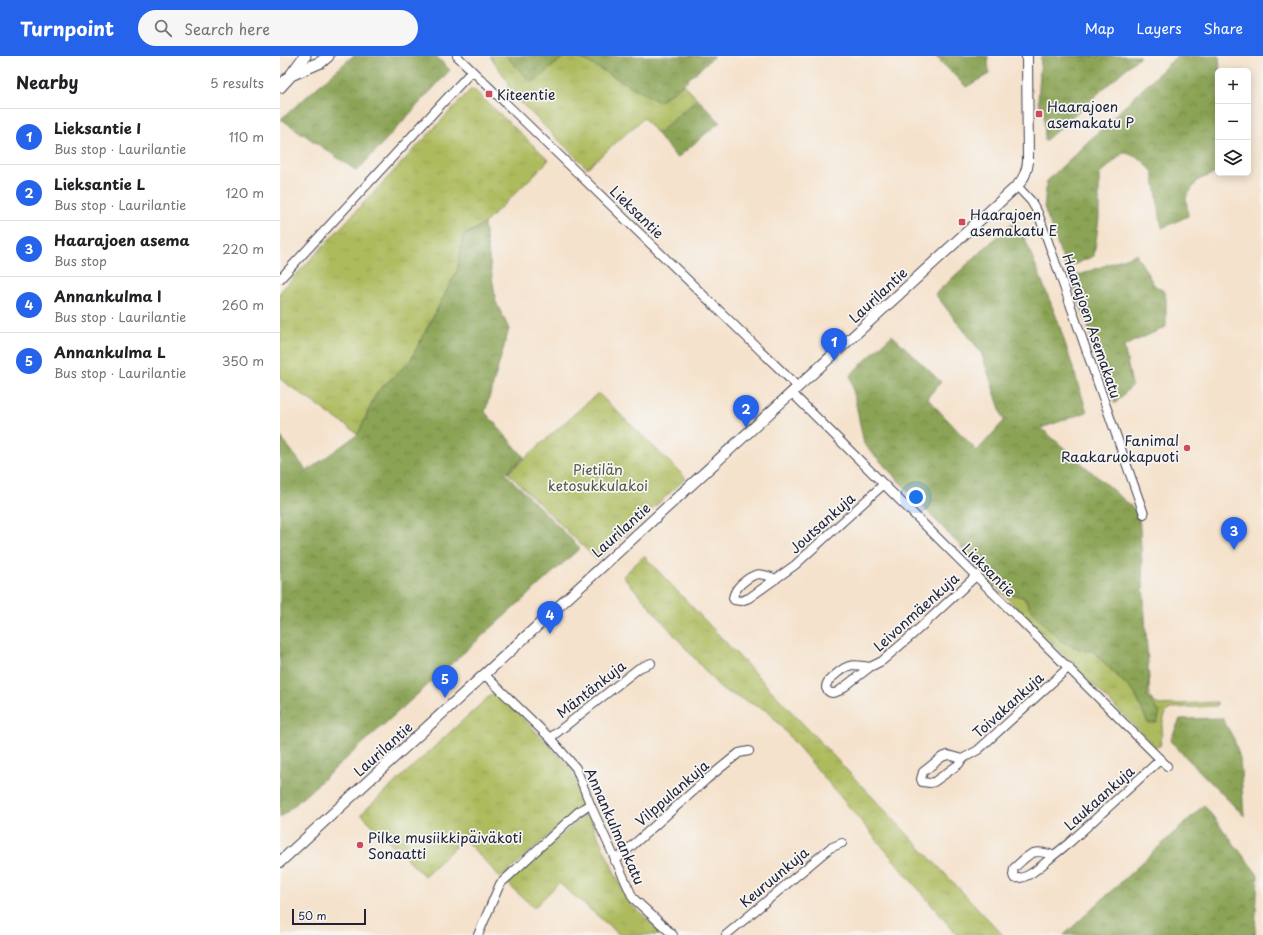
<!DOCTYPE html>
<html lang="en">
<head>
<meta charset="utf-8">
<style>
	:root { --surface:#fff; --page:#f6f6f6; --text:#202124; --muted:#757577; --line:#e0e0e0; --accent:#2563eb }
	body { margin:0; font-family:"Playpen Sans",sans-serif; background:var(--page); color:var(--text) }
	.controls { position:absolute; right:12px; top:12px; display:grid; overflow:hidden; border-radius:6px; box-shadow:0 2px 10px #0003 }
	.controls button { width:36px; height:36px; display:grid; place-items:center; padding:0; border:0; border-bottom:1px solid var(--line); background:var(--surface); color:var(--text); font:20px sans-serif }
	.scale { position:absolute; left:12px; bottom:10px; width:74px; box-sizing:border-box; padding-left:4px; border:2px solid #22223b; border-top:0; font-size:11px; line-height:14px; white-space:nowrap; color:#22223b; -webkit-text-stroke:3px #f6f6f2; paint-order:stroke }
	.you { position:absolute; left:636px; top:441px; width:14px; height:14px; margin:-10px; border:3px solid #fff; border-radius:50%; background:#1a73e8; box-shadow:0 0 0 6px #1a73e833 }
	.badge { display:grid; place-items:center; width:26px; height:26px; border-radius:50%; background:var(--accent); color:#fff; font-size:13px; font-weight:700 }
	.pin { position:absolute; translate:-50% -33px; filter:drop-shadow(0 1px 2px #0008) }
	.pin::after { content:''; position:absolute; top:21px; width:14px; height:12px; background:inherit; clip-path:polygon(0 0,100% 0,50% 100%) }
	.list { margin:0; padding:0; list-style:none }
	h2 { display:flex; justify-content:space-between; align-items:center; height:52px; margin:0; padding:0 16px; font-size:17px }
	h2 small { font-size:13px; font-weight:400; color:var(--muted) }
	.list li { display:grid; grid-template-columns:26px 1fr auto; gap:12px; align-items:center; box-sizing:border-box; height:56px; padding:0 16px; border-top:1px solid var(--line) }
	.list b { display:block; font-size:15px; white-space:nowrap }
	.list p { margin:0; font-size:13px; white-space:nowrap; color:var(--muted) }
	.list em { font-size:13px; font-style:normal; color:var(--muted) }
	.icon { flex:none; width:22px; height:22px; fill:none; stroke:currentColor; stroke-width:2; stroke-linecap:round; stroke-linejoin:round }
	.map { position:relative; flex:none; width:983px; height:879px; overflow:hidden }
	header { display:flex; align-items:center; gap:24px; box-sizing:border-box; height:56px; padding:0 20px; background:var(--accent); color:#fff }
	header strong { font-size:19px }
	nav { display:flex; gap:22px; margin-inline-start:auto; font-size:14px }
	.search { width:280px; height:36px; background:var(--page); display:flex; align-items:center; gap:10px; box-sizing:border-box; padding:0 14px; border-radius:22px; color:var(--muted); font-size:15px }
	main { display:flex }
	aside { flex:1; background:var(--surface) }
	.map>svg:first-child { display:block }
	.grass { fill:url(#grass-tufts); stroke:#686e4c }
	.forest { fill:url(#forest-crowns); stroke:#566248 }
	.park { fill:url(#park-crowns); stroke:#686e4c }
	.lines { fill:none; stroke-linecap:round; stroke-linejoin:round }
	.minor-casing { stroke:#423f51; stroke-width:10 }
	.tertiary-casing { stroke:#423f51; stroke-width:12 }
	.secondary-casing { stroke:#423f51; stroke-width:13 }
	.minor { stroke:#fff; stroke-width:8 }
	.tertiary { stroke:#fff; stroke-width:10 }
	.secondary { stroke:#fff; stroke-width:11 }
	.poi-dot { fill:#d1495b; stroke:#f6f6f2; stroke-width:1.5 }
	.labels { text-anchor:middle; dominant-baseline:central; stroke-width:3.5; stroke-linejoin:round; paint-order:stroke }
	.poi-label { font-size:14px; fill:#22223b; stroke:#f6f6f2; text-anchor:start }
	.street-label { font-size:14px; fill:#22223b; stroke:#f6f6f2 }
	.park-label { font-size:14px; fill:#535847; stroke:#f6f6f2 }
</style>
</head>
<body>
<header>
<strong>Turnpoint</strong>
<div class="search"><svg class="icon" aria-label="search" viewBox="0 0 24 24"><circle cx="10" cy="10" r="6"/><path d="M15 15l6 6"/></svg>Search here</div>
<nav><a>Map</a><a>Layers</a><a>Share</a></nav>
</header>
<main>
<aside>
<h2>Nearby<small>5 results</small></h2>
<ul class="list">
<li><span class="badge">1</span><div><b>Lieksantie I</b><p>Bus stop · Laurilantie</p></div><em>110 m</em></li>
<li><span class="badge">2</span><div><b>Lieksantie L</b><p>Bus stop · Laurilantie</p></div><em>120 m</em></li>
<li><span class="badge">3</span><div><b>Haarajoen asema</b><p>Bus stop</p></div><em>220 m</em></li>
<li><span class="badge">4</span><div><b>Annankulma I</b><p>Bus stop · Laurilantie</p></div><em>260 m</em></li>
<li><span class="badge">5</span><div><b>Annankulma L</b><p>Bus stop · Laurilantie</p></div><em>350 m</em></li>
</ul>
</aside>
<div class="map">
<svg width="983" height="879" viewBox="0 0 983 879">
	<defs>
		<pattern id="grass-tufts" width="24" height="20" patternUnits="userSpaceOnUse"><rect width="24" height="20" fill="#adbb5d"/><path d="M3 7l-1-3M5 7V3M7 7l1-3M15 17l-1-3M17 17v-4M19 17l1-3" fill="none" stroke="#95a052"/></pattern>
		<pattern id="forest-crowns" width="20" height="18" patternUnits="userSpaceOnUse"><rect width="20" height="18" fill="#8aa354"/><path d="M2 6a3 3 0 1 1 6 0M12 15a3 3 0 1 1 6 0" fill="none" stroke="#708447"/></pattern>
		<pattern id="park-crowns" width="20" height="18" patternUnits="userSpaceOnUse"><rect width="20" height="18" fill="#adbb5d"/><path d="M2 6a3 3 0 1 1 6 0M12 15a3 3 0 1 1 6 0" fill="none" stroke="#95a052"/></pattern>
	</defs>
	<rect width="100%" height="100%" fill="#f6f6f2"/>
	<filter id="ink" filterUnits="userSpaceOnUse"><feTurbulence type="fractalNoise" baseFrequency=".025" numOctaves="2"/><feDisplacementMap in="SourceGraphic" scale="8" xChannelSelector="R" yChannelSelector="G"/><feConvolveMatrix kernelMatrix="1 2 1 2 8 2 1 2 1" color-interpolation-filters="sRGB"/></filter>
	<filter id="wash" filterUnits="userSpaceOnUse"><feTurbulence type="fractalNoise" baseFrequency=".012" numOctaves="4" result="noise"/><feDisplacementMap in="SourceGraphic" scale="16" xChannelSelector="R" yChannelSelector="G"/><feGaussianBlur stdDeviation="0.9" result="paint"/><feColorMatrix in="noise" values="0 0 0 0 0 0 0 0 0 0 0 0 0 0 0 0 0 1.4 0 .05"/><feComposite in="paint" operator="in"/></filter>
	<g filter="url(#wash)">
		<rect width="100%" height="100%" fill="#f5e2cc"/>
		<path class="grass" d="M210,0H226L252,27L285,0H297L379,46L403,28L418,43L377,78L364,62L307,112L227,33L229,27Z
			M192,32L269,104L204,168L183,180L177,215L130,305L97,336L78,378L0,323V236Z
			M364,500L723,879H677L488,655L442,634L343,520Z
			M694,505L730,538L743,541L756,560L799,593L813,595L855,638L868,667L880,657L867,641L869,622L870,641L874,647L880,649L937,646V650L894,652L888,654C881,664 882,676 881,687L880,690L875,691L691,506Z
			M216,634L293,714L305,747L221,822L184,783L144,820L81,758Z
			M307,756L348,846L386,879H340L279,827L254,852L228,828Z"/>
		<path class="forest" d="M73,0H156L170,14L77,115L1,63Z
			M226,0H285L252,27Z
			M297,0H434L403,28L379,46Z
			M655,0H708L709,18L686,31Z
			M761,0H860L765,85L764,58L758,46Z
			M897,0H939L940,15H938V116L918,124L906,141L908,160L882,172L873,116L861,103L844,96L819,119V162L814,200L786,212L764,151L767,125Z
			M418,43L440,66L397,102L377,78Z
			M732,167L743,178L778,265L807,356L761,372L859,457L866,578L869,622L867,641L880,657L877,667H868L855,638L813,595L799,593L781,585L756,560L743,541L730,538L694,505L584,388L570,319L612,279L661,326L647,342L697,395L724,365L701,296L655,238Z
			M204,168L216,246L229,273L205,356L244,401L226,418L300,492L0,762V380L27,415L78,378L97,336L130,305L177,215L183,180Z
			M856,198L874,229L885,236L886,244V271L844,290L852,329L835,348L791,222Z
			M942,662L954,683L960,702L964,760L890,685L900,663Z
			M924,749L978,819L975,879H784Z"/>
		<path class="park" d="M318,337L406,422L317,504L228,417Z"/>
	</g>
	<g filter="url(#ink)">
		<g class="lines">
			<defs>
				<path id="minor" d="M177,0L518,331
					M737,130L751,145L758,157L864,458
					M0,223L192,15
					M512,337L887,710
					M496,523C479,516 475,516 461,528C457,532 454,536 453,542L454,544L461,545L469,542L515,509L604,428
					M590,611L559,635C553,638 549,638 546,632C546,626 550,623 555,619C568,607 574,608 590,611L602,605L631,580L697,519
					M205,619L270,682L296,712L310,748L353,842L393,879
					M270,682L359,612L371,607
					M682,703L679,708L654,726L650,727L642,726L641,723L643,716L662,701L668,699L682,703L698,694L789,611
					M774,799C764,807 747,825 734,822L733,819L734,812C750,798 751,792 774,799L789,787L881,703
					M335,805L427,723L459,697L469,695
					M198,879L220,828L298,756L310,748
					M446,879L550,792L562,787"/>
				<path id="tertiary" d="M0,806L737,130C744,123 747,116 748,106L747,0"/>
				<path id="secondary" d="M11,19L41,6L48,0
					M0,31L11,19L25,0"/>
			</defs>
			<use href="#minor" class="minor-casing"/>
			<use href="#tertiary" class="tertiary-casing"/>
			<use href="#secondary" class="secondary-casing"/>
			<use href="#minor" class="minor"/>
			<use href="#tertiary" class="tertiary"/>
			<use href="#secondary" class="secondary"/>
		</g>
	</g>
	<g class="poi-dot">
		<rect x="205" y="34" width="8" height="8" rx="2"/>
		<rect x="755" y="54" width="8" height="8" rx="2"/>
		<rect x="678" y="162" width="8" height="8" rx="2"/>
		<circle cx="907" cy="392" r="4"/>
		<circle cx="80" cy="789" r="4"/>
	</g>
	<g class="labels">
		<g class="poi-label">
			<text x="217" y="38">Kiteentie</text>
			<text x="767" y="50">Haarajoen<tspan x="767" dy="16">asemakatu P</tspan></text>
			<text x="690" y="158">Haarajoen<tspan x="690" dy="16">asemakatu E</tspan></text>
			<text x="899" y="384" text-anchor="end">Fanimal<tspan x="899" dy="16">Raakaruokapuoti</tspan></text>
			<text x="88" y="781">Pilke musiikkipäiväkoti<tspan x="88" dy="16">Sonaatti</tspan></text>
		</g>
		<g class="street-label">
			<text transform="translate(357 156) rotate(44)">Lieksantie</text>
			<text transform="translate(598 239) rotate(-43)">Laurilantie</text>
			<text transform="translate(812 270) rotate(71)">Haarajoen Asemakatu</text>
			<text transform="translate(542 467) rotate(-42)">Joutsankuja</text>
			<text transform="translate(341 474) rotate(-42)">Laurilantie</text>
			<text transform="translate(709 514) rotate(45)">Lieksantie</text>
			<text transform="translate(636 556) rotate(-42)">Leivonmäenkuja</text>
			<text transform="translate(311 633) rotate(-38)">Mäntänkuja</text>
			<text transform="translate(728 649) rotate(-42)">Toivakankuja</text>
			<text transform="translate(103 693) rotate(-42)">Laurilantie</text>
			<text transform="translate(392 737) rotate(-41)">Vilppulankuja</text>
			<text transform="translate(819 742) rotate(-42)">Laukaankuja</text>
			<text transform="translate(335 770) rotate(66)">Annankulmankatu</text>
			<text transform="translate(494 821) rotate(-40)">Keuruunkuja</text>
		</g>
		<g class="park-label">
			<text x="318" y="413">Pietilän<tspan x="318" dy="16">ketosukkulakoi</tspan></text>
		</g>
	</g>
</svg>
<div class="controls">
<button>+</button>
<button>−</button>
<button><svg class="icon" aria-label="layers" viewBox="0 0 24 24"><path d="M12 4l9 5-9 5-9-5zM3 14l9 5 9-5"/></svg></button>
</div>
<div class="scale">50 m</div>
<div class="you"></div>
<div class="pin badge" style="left:554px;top:305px">1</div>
<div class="pin badge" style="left:466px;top:372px">2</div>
<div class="pin badge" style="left:954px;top:494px">3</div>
<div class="pin badge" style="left:270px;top:578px">4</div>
<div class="pin badge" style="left:165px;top:642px">5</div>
</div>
</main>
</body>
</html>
